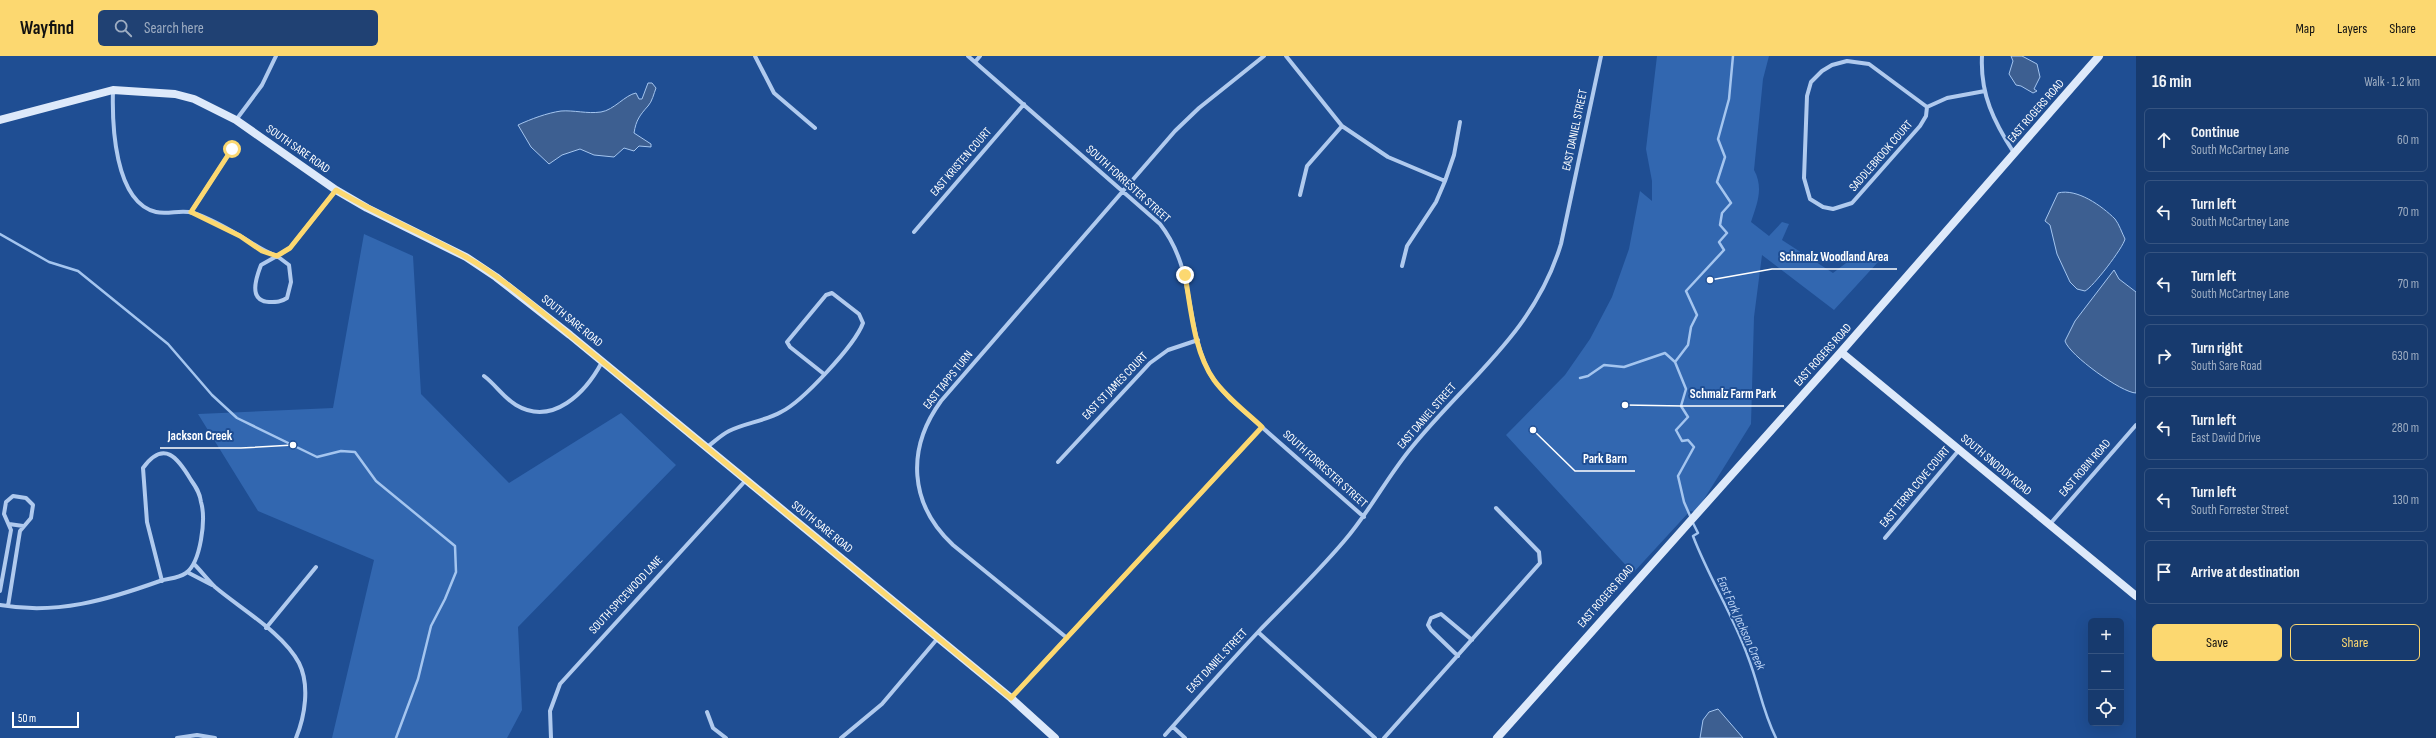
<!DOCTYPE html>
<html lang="en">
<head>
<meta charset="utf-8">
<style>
	:root { --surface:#173a6e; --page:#204173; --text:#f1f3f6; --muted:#9eadc2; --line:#365481; --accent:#fcd870 }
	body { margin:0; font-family:"Sofia Sans Condensed",sans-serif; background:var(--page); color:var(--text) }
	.controls { position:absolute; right:12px; bottom:12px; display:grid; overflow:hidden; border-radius:6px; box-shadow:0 4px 16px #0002 }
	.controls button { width:36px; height:36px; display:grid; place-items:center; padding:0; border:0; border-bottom:1px solid var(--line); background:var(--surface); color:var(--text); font:20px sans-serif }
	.scale { position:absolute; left:12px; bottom:10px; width:67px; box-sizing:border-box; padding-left:4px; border:2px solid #fff; border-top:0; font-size:11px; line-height:14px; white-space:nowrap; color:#fff; -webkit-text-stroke:3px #1f4e93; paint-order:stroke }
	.stop { position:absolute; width:12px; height:12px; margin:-9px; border:3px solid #fcd870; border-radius:50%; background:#fff }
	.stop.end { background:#fcd870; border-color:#fff; box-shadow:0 1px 4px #0008 }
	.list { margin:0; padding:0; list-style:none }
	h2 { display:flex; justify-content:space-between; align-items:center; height:52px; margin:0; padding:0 16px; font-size:17px }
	h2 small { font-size:13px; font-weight:400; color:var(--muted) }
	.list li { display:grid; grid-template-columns:26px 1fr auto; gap:12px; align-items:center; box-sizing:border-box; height:64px; margin:0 8px 8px; padding:0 8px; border:1px solid var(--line); border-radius:6px }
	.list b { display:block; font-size:15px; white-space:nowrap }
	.list p { margin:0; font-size:13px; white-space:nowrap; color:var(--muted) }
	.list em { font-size:13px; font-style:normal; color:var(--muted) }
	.actions { display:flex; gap:8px; padding:12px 16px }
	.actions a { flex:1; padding:9px 0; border:1px solid var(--accent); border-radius:6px; text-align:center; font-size:14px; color:var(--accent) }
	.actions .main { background:var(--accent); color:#111 }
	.icon { flex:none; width:22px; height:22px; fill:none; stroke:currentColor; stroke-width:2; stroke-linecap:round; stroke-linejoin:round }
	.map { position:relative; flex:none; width:2136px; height:682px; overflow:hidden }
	header { display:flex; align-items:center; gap:24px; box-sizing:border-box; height:56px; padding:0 20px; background:var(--accent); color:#111 }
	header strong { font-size:19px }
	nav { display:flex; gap:22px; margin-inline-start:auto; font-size:14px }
	.search { width:280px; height:36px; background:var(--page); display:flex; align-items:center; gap:10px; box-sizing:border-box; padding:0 14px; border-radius:6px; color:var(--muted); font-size:15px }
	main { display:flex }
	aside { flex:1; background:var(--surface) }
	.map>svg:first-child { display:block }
	.green { fill:#3267b0 }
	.water { fill:#3d5f91; stroke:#a4c5ef }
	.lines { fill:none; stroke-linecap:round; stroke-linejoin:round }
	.stream { stroke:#a4c5ef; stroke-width:2.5 }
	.street { stroke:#b0caee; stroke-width:4 }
	.secondary { stroke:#dde9fa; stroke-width:8 }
	.route { stroke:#fcd870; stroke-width:5 }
	.labels { text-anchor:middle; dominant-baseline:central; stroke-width:4; stroke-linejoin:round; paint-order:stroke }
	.street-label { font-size:12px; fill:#fff; stroke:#1f4e93 }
	.water-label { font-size:13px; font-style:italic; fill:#bdd4f5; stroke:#1f4e93 }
	.leader { fill:none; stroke:#fff; stroke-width:1.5 }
	.callout-dot { fill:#fff; stroke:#1f4e93; stroke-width:1.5 }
	.callout-label { font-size:13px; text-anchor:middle; font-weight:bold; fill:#fff; stroke:#1f4e93; stroke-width:4; stroke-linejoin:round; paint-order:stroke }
</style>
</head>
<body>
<header>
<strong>Wayfind</strong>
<div class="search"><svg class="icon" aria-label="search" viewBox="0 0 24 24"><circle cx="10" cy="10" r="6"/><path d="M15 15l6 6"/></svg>Search here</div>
<nav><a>Map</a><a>Layers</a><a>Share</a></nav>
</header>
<main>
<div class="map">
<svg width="2136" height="682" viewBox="0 0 2136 682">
	<rect width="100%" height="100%" fill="#1f4e93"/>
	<path class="green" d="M1657,0H1769L1763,23L1754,114C1764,132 1757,148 1751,166L1769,180L1782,166L1789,168L1782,184L1833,217L1863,194L1878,206L1834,254L1762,199L1754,261L1751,368L1696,456L1690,455L1633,517L1506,379L1565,319L1590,283L1612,241L1629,193L1640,135L1652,145V125L1646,93Z
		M364,178L413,200L421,338L509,427L621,357L676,409L518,571L522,654L507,682H332L374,504L258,455L198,358L333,352Z"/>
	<path class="water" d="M2011,0H2022L2037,8L2040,21L2034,33L2037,35L2033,37L2021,30L2016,29L2009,18L2013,5Z
		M648,27H652L656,32C654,37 652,46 648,50C640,59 636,64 634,77L651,88V91L639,90L634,95L624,92L614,101L594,99L580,93L562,99L549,108L531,91L518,69C531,63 547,57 561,55C574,54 587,58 601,56C614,54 625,39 636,37L639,43H642Z
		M2058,137C2077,132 2102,150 2115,163C2119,168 2122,177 2125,183C2123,192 2093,231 2085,235L2077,233L2070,226L2057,198L2050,169L2045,165Z
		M2114,214L2119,223L2136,236V337C2122,337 2069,299 2065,285L2075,265Z
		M1718,653L1743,682H1700L1703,664L1709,656Z"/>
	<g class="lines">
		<path class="stream" d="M0,178L49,206L78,215L168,288L212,339L237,362L317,401L341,395L355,396L376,425L455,490L456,516L445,543L431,570L418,623L396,682
			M1675,306L1686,333L1681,350L1688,361L1676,374L1682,385L1688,384L1694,391L1678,420L1684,446L1691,462
			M1580,322L1588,320L1604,309L1624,311L1665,297L1675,306L1688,289L1691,271L1697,259L1686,235L1724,194L1719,186L1727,177L1720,169L1722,157L1731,147L1717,126L1725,101L1718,83L1729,43L1733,0
			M1692,465L1698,477L1693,480C1709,522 1733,559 1748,601C1759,629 1762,654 1776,682"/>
		<path class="street" d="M755,0L774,37L815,72
			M968,0L1160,168C1196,214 1184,266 1208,314C1213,325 1222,334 1230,343L1364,461
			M1286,0L1342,70L1388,101L1445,125
			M1982,0C1980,38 1994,66 2014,97
			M975,6L980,0
			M113,34C112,67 114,146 156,156C168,159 182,153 193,157C209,162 225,171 240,180C253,187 262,195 277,200L290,192L336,134
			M1927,51L1926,60L1920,70L1852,147L1833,153L1823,151L1810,143L1804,122L1807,40L1811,26L1822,15L1832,9L1847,5L1869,8L1927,51L1947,42L1985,35
			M236,64L262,29L276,0
			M1300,139L1307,110L1342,70
			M191,156L232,93
			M914,176L1024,48
			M277,200L289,209L291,226L287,242C281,246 277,246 269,246C248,245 256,222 261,209Z
			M1402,210L1407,190L1436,146L1445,125L1454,99L1460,66
			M484,320C495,328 504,342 516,349C553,371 586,336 602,306
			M707,391C714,386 721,379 729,375C745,367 765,365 781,356C802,346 855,289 863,267L859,258L832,237L826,239L787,286L790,291L824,318
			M1058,406L1150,307L1168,294L1198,284
			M9,468L23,470
			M2050,468L2136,369
			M1885,482L1959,394
			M194,508C201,515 208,524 215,531C241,553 283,577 299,607C310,629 305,660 296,682
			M187,516L212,529
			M0,535L11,474L4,458L6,446L13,440L26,442L33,449L31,462L20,475L8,550
			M0,549C57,559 107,544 160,525C169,522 177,523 186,517C201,506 206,463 201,446C200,437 196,431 191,424C178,402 164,383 143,412L147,466L162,525
			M266,572L316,511
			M1258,576L1375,682
			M1067,582L953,489C909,448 906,393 941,345L1175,75L1199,52L1264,0
			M1458,600L1431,574L1428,569L1431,562L1441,558L1472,584
			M1011,642L1262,371
			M707,656L713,672L726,682
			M1173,671L1185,682
			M1165,679C1196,644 1227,609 1259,575C1288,545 1318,516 1345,484C1370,455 1387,421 1412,391C1468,322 1534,277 1561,188L1601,0
			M177,682L197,679L215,682
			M551,682L550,655L560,628L746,424
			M841,682L882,648L938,582
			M1384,682L1540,507L1539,496L1496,452"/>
		<path class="secondary" d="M0,64L113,34L175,38L194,43L236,64L336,134L367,152L466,201L496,221L570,279L1011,642L1055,682
			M1841,296L2136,540
			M1497,682L1841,296L2099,0"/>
	</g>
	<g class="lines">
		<path class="route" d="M232,93L191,156L240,180L262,195L277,200L290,192L336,134C378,159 423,177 466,201C503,222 536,252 570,279L1011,642L1262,371C1246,356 1227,342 1214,324C1194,296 1191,253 1185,219"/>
	</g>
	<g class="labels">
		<g class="street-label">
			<text transform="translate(2036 55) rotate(-49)">EAST ROGERS ROAD</text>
			<text transform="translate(1575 74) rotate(-78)">EAST DANIEL STREET</text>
			<text transform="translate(298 93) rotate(35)">SOUTH SARE ROAD</text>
			<text transform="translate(1881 100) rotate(-49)">SADDLEBROOK COURT</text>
			<text transform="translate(961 106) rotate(-49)">EAST KRISTEN COURT</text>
			<text transform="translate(1128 128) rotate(42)">SOUTH FORRESTER STREET</text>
			<text transform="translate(572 265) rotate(39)">SOUTH SARE ROAD</text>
			<text transform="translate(1823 299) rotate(-48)">EAST ROGERS ROAD</text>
			<text transform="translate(948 324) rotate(-51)">EAST TAPPS TURN</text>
			<text transform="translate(1115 330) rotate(-46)">EAST ST JAMES COURT</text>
			<text transform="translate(1427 360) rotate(-49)">EAST DANIEL STREET</text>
			<text transform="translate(1996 409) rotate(40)">SOUTH SNODDY ROAD</text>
			<text transform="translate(2085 412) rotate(-49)">EAST ROBIN ROAD</text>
			<text transform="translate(1325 413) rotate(42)">SOUTH FORRESTER STREET</text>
			<text transform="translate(1915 431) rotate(-50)">EAST TERRA COVE COURT</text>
			<text transform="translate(822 471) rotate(39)">SOUTH SARE ROAD</text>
			<text transform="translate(626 539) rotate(-47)">SOUTH SPICEWOOD LANE</text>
			<text transform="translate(1606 540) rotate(-49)">EAST ROGERS ROAD</text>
			<text transform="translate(1217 605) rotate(-47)">EAST DANIEL STREET</text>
		</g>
		<g class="water-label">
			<text transform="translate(1741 567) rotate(66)">East Fork Jackson Creek</text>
		</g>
	</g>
	<path class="leader" d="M1710 224L1772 213H1897M1625 349L1682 350H1784M293 389L241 392H160M1533 374L1575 415H1635"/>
	<g class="callout-dot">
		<circle cx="1710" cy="224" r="4"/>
		<circle cx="1625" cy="349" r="4"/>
		<circle cx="293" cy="389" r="4"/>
		<circle cx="1533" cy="374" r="4"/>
	</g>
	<g class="callout-label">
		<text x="1834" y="205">Schmalz Woodland Area</text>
		<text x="1733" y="342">Schmalz Farm Park</text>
		<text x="200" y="384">Jackson Creek</text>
		<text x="1605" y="407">Park Barn</text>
	</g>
</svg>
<div class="controls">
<button>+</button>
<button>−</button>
<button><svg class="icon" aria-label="locate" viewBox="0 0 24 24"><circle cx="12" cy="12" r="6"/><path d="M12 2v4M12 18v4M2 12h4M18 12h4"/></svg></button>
</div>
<div class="scale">50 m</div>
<div class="stop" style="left:232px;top:93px"></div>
<div class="stop end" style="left:1185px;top:219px"></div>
</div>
<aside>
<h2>16 min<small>Walk · 1.2 km</small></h2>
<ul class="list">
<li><svg class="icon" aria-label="ahead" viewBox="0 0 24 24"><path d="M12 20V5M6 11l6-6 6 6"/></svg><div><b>Continue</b><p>South McCartney Lane</p></div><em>60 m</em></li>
<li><svg class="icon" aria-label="left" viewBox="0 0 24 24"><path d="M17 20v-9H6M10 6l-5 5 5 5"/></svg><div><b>Turn left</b><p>South McCartney Lane</p></div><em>70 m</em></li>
<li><svg class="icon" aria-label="left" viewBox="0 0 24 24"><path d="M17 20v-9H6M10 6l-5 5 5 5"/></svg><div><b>Turn left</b><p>South McCartney Lane</p></div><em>70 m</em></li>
<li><svg class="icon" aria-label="right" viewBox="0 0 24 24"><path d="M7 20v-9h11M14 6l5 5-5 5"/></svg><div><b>Turn right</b><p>South Sare Road</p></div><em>630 m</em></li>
<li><svg class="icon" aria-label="left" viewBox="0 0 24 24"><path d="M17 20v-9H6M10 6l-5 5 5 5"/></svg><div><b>Turn left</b><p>East David Drive</p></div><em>280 m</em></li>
<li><svg class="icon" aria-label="left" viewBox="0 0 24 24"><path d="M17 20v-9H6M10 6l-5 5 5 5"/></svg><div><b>Turn left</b><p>South Forrester Street</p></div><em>130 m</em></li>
<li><svg class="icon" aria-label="arrive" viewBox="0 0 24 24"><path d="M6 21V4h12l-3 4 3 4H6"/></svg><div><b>Arrive at destination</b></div></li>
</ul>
<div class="actions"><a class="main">Save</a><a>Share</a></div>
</aside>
</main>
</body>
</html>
